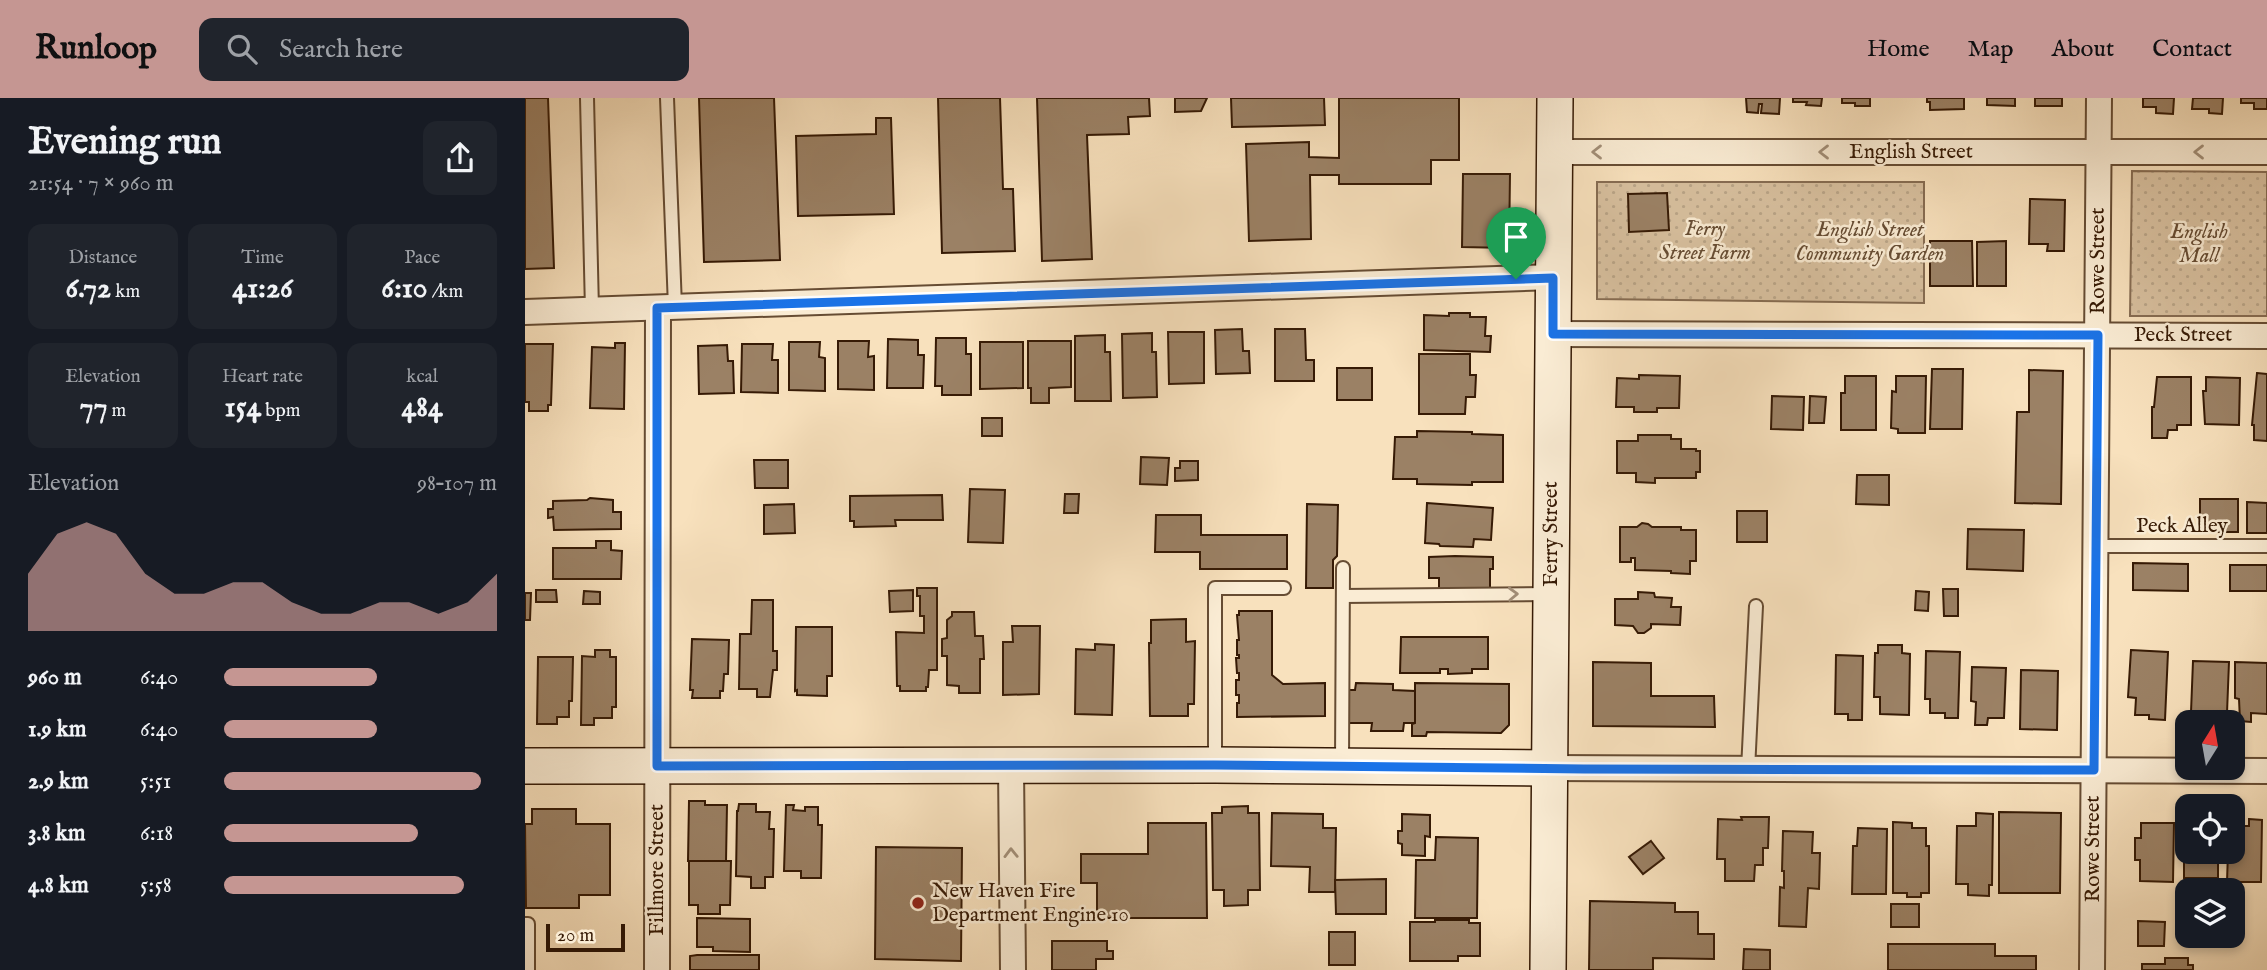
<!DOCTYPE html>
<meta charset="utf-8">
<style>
body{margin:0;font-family:"IM FELL English",serif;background:#20242c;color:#f1f3f6;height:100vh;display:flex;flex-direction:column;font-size:26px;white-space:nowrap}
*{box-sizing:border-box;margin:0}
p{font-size:23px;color:#9ea1a6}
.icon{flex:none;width:38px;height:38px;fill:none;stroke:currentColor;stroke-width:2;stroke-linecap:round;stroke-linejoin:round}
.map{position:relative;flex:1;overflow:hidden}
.drawer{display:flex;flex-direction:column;background:#171b24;width:525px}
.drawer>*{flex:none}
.needle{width:46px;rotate:11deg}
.buttons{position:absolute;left:1650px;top:612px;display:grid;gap:14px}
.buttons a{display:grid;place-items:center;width:70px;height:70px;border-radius:14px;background:#171b24;box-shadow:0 4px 10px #0003;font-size:35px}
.scale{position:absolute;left:21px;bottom:18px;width:79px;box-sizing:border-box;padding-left:7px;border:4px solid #361a05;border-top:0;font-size:19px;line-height:24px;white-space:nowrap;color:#361a05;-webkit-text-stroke:5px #faecd4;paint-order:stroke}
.pin{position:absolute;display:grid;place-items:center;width:60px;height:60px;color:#fff;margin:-72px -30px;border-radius:50% 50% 50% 0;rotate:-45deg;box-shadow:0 0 7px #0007}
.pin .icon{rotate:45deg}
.round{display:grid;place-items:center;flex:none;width:74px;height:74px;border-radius:14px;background:#20242c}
.head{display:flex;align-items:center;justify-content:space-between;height:119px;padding:0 28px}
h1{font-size:38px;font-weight:700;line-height:52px}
.figures{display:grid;grid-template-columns:repeat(3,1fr);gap:10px;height:119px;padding:7px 28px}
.figures div{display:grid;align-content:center;border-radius:14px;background:#20242c;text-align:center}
.figures b{font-size:30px;font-weight:700}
.figures small{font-size:19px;font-weight:400}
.figures p{font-size:19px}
.chart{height:196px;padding:14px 28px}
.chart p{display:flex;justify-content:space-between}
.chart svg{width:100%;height:126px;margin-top:7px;fill:#c59692;opacity:.7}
ul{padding:0 28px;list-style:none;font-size:23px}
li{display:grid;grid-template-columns:112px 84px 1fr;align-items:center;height:52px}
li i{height:18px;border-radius:9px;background:#c59692}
header{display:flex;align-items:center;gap:42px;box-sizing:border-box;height:98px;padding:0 35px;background:#c59692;color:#111}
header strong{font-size:33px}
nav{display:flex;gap:38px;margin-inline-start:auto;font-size:24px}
.search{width:490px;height:63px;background:#20242c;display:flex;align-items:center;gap:18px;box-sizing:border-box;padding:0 24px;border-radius:14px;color:#9ea1a6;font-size:26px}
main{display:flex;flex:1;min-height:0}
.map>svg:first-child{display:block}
.park{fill:url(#park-dots);stroke:#866c52;stroke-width:2}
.building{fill:#9b8165;stroke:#361a05;stroke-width:2}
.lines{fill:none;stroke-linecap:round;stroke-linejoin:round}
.lane-casing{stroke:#664c33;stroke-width:16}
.street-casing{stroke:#664c33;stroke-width:28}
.secondary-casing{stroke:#361a05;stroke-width:38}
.lane{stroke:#faecd4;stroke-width:12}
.street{stroke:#faecd4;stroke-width:24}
.secondary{stroke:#faecd4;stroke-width:35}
.oneway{stroke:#a28e77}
.route-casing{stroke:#fff;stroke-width:14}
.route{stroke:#1a73e8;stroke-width:9}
.poi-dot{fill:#8f2418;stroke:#faecd4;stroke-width:2.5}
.labels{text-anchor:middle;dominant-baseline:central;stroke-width:5;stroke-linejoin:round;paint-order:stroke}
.street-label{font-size:21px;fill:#361a05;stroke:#faecd4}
.park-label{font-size:21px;font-style:italic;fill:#664c33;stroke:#faecd4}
.poi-label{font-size:21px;fill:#361a05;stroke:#faecd4;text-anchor:start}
</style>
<header>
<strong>Runloop</strong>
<div class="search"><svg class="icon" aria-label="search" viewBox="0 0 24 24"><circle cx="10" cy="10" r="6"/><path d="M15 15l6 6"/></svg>Search here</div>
<nav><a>Home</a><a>Map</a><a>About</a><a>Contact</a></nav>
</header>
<main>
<section class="drawer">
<div class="head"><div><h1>Evening run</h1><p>21:54 · 7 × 960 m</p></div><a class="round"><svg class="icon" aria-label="share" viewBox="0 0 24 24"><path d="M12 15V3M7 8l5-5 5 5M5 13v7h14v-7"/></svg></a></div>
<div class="figures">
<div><p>Distance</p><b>6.72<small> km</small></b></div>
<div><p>Time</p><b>41:26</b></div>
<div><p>Pace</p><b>6:10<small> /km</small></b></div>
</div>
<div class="figures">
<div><p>Elevation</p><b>77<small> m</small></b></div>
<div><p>Heart rate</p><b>154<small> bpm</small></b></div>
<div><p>kcal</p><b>484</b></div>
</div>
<div class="chart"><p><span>Elevation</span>98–107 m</p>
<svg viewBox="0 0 160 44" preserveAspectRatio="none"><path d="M0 44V24L10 10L20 6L30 10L40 24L50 31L60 31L70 27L80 27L90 34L100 38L110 38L120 34L130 34L140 38L150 34L160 24V44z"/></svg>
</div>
<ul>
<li><b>960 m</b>6:40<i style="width:56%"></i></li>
<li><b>1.9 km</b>6:40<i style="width:56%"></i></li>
<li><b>2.9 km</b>5:51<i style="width:94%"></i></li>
<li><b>3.8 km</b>6:18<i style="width:71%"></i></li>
<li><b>4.8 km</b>5:58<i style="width:88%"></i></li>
</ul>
</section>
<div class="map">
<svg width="1742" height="872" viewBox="0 0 1742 872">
<defs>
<pattern id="park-dots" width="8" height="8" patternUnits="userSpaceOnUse" patternTransform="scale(1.75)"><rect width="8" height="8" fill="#d7bf9e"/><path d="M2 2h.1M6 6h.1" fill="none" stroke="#b9a487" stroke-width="1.8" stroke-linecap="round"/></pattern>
</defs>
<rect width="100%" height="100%" fill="#f8e1bd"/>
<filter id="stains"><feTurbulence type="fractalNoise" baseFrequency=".00286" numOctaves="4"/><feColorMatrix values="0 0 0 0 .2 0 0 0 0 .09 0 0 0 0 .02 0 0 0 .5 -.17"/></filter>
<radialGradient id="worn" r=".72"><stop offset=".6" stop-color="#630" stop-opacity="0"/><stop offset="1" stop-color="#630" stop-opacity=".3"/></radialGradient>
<g class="park">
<path d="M1607 73 1742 74V218H1605Z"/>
<path d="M1072 84H1399V205L1072 201Z"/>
</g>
<g class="building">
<path d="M0 0H23L29 170 0 171Z"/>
<path d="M174 0H249L255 162 179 164Z"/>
<path d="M413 0H475L478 91H488L490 153 417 155Z"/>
<path d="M512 0H624L625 18 603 19 604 36 562 37 567 161 517 163Z"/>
<path d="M650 0H682L676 13 650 14Z"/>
<path d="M706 0H799L800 27 707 29Z"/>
<path d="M814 0H934V62H906V86H814V77H785L786 141 724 143 721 46 784 44V59L814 60Z"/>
<path d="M1221 0H1255L1254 16 1236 15 1237 6H1234L1233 15 1222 14Z"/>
<path d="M1268 0H1297L1296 8 1281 7 1282 4H1268Z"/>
<path d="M1317 0H1345V8H1330V5H1317Z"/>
<path d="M1402 0H1439V11L1405 12V4H1402Z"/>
<path d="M1462 0H1490V8L1462 7Z"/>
<rect x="1510" y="0" width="27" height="8"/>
<path d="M1618 0H1649L1648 16 1631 15V9H1618Z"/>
<path d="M1668 0H1698L1697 16 1684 15V11H1667Z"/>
<path d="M1716 0H1742V11H1729V5H1716Z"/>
<path d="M351 20H366L369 116 273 118 271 38 351 36Z"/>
<path d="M938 76H985L984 150 937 149Z"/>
<path d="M1142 95 1144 132 1104 134 1103 96Z"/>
<path d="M1505 101 1540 102 1539 153H1522L1523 146H1504Z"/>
<path d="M1405 143H1447L1448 188H1405Z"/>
<path d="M1481 143V188H1452V144Z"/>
<path d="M924 215H945V219H961L960 238H966L965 254 899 252V217L924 218Z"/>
<path d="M717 231 718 253H724L725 275 691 276 690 232Z"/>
<path d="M750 231H780L781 262H789V283H750Z"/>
<path d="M643 234H679V285L644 286Z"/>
<path d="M627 235V254H631L632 299 598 300 597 236Z"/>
<path d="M580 237V254H585L586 303H550V238Z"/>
<path d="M411 240H441V256H446V297H417V288H410Z"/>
<path d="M363 241 393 242V257H399L398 290H362Z"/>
<path d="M313 243H344L343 259 349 258V292L313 291Z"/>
<path d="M503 243H546V289L524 290V305H506V290H503Z"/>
<path d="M264 244H295L294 259 300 260V293L264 292Z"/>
<path d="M455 244H498V290L455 291Z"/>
<path d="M90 245H100L99 311 65 310 67 249 90 250Z"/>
<path d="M0 246H28L26 307H23V313H4V304H0Z"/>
<path d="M217 246H248L247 262H253V295L216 294Z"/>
<path d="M202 247 203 263H208L209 295 174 296 173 248Z"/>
<path d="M894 256H945V277H951L950 299H941L940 316H894Z"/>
<rect x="812" y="270" width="35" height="32"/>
<path d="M1407 271H1438L1437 331H1405Z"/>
<path d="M1504 272 1538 273 1536 406 1490 405 1492 314H1504Z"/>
<path d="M1732 275 1742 276V343L1729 342V327H1727Z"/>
<path d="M1114 277 1155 278 1154 310H1132V314H1109V309H1091L1092 280 1114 281Z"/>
<path d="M1320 278H1351V332H1316V295H1320Z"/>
<path d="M1371 278H1401L1400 335H1373V331L1366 330 1367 293 1371 294Z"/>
<path d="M1632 279H1666V327H1652V332H1643L1642 340H1627V309H1629Z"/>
<path d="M1681 279 1715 280 1714 327 1680 326 1678 293H1681Z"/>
<path d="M1247 298 1279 299 1278 332 1246 331Z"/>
<path d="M1285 298 1301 299 1299 325H1284Z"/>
<rect x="457" y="320" width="20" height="18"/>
<path d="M892 333 947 334V336L978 337V384H947V387L892 386V381H868L870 339H892Z"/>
<path d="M1113 337H1146V341H1156V351H1171V353H1175V374H1171V380H1130V385L1111 384V375H1092V343H1113Z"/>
<path d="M616 359 644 360 642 387 615 386Z"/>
<path d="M229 362H263V390H230Z"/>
<path d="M655 363H673V382L650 383V370H655Z"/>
<path d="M1332 377H1364V407L1331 406Z"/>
<path d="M445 391 480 392 478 445 443 444Z"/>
<path d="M540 396H554L553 415H539Z"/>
<path d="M417 397 418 422H370L371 428 329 429V423H325V398Z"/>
<path d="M65 400 88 402V414H96V431L29 432 28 419 23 420V411H28V403L62 402Z"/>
<rect x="1675" y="401" width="38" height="33"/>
<path d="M1722 404 1742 405V435H1722Z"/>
<path d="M902 405 968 410 966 442 949 441 948 449 915 448 914 446 900 445Z"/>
<path d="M269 406 270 435 239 436V407Z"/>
<path d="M782 406 813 407 812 458 808 462V490H781Z"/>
<rect x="1212" y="413" width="30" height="31"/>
<path d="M631 417H676V437H762V471H675V454H630Z"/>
<path d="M1117 425 1123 426 1127 429H1156V432H1171V463H1165V476L1146 475V473L1110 472V460H1106V464H1095V429H1112Z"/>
<path d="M1443 431 1499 432 1498 473 1442 471Z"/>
<path d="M71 443H86V452L97 453 96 481H28V450H71Z"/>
<path d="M930 458 968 459V471H965V491H914V480H904V459Z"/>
<path d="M1608 465 1663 466V493L1608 492Z"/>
<rect x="1705" y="467" width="37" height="26"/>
<path d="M392 490H412V572H404L403 589H401V593H375V588H372L371 534 399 535V518H395V498H392Z"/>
<path d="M1418 491H1433V518H1419Z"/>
<path d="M11 492H31L32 504H11Z"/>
<path d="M388 492V513L365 514 364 493Z"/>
<path d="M59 493 75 494V506H58Z"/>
<path d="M1391 493 1404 494 1403 513 1390 512Z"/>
<path d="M1113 494 1129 495 1130 499 1147 500 1146 509H1156L1155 527 1126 526V530L1119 535H1113L1108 528 1090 527V501H1113Z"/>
<path d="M0 495H6L5 522H0Z"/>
<path d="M227 502H248V553H252V572H248L245 599H232V591H214L215 536H226Z"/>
<path d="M714 513H747V577L758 586 800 585V618L712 619V605H714V597H711V582H714V575H712L711 560H714V557H712V542H714L712 517H714Z"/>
<path d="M427 514H449L450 538H458L459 561H455V595H434V588L422 587V558H417V541L422 540V522L427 518Z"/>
<path d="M661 521V544L670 543 669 606H663V618H625L624 545H626V522Z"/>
<path d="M487 528H515L514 596 478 597V544H488Z"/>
<path d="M271 529H307V578H302V598L272 597V592L270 593Z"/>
<path d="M876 539H963V571H947V575L923 576V571H915V575H875Z"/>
<path d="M167 541 204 542 203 576H199L198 593H195V600H167L168 592H165Z"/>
<path d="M570 546 589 547 587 617 550 616 551 551 570 552Z"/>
<path d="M1353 547H1377V555L1385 556 1384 617 1355 616V599H1349L1350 555H1353Z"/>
<path d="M70 552H85V559H91V609H87V620H69V627H56L57 558 70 559Z"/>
<path d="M1606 552 1643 554 1640 622 1624 621V617H1610L1611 600 1603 599Z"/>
<path d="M1401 553 1435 554 1433 620H1420V615H1405V601H1400Z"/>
<path d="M1311 557 1338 558 1337 622H1323V616H1310Z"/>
<path d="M13 559H48L47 603H44V619H32V626H12Z"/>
<path d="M1668 563 1704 564 1702 615 1666 614Z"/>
<path d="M1068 564 1126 565V598H1189L1190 629 1068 628Z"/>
<path d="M1710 564 1742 565V616L1726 615V624L1715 623 1714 601 1710 600Z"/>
<path d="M1447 569 1481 570 1479 620H1463L1462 627H1450L1451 604 1446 603Z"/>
<path d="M1496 572 1533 573 1532 632 1495 631Z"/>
<path d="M831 585 868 586V592L890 593V625H879L878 633H846L847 625H824V592H830Z"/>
<path d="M890 585 984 586V627L976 635 902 634 901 638H887V626L890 625Z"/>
<path d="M164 703H180V707H202L201 764 163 763Z"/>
<path d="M214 706H231V714H245L244 731H249L248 779H240V790H226V779L211 778 212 713H213Z"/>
<path d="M261 707H269L268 712 280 713V709H293V727H297L296 780H276V773H259Z"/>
<path d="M723 708V715H734L735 792H723V807L699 808V792H688L687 715H697V709Z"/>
<path d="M7 711H51V726H85V797H54V810H1L0 726H7Z"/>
<path d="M1474 714 1536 715 1535 795H1474Z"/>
<path d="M747 715 798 716V730H811L810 794H784L785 769 746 768Z"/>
<path d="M1451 715 1468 716 1467 787H1464V798L1443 797V786H1431L1432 728H1451Z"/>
<path d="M877 716 905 717V739L900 738V758L877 757V746L873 745V733H877Z"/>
<path d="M1216 719H1244L1243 750H1238V767H1230L1229 783H1200V761H1192L1193 721 1217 722Z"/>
<path d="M1724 721 1737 722 1736 784H1702L1703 754H1708V728H1724Z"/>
<path d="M1368 724 1387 725V730H1401V748H1404V795H1396V799H1382V795H1368Z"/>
<path d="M623 725H681L682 820H572V785H556V756H623Z"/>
<path d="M1616 725H1649L1648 784 1615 783V762H1610V740H1616Z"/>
<path d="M1333 730 1362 731 1361 796H1327L1328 748H1332Z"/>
<path d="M1258 733 1288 734 1287 755H1295L1294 791 1283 790 1281 829 1254 828 1255 789 1259 790V773H1257Z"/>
<path d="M911 739 953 740 952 820H890L891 762H910Z"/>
<path d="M1126 743 1139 760 1118 776 1104 759Z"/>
<path d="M1659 744H1662V754H1693V780H1659Z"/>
<path d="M351 749 437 750 436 863 350 861Z"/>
<path d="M164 763H206L205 807H195V816H173V807H164Z"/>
<path d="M861 781V816H811L810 782Z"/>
<path d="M1065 803 1150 805V814H1173V836H1189V861L1128 860V872H1064Z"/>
<rect x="1366" y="806" width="28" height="23"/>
<path d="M172 820 225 821V854L188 853V849H172Z"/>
<path d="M910 822H944V825H955V858H933V863H885V824H910Z"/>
<path d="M1613 823 1640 824 1639 848H1613Z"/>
<rect x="804" y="834" width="26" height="33"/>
<path d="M527 843H582V853H588V861H571V872H527Z"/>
<path d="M1363 846H1470V858H1511V872H1363Z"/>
<path d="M1219 851 1245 852V872H1218Z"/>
<path d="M172 857H234V872H165V858Z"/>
<path d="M1640 860H1663V867H1668V872H1617V866H1640Z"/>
</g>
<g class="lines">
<g class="lane-casing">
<g id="lane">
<path d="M62 0 67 212"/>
<path d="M142 0 150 209"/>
<path d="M1572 448H1742"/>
<path d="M818 498 1024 496"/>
<path d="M690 663V490H759"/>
<path d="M817 665 818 470"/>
<path d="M1223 672 1231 508"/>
<path d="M0 826H3V872"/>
</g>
</g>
<g class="street-casing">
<g id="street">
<path d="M1030 54H1742"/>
<path d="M0 214 1028 179"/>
<path d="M1028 236 1742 238"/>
<path d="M486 669 488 872"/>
<path d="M1024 670 1742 673"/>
<path d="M132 872 133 210"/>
<path d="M1567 872 1574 0"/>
</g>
</g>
<g class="secondary-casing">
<g id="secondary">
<path d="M0 668 690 667 1024 670"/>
<path d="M1023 872 1030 0"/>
</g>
</g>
<use href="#lane" class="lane"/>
<use href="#street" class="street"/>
<use href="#secondary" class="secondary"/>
</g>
<defs><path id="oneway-chevron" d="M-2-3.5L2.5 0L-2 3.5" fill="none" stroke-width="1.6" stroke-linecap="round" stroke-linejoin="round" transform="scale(1.75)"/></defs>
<g class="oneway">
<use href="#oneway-chevron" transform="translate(1072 54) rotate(180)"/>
<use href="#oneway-chevron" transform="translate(1299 54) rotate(-180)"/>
<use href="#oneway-chevron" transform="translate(1674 54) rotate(180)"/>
<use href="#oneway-chevron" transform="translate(988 496) rotate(-2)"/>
<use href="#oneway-chevron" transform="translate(486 755) rotate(-91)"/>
</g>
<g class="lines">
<g class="route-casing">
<path id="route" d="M1028 180V236L1573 237 1569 672 1059 671 690 667 132 668V210Z"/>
</g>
<use href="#route" class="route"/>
</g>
<circle class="poi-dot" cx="393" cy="805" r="7"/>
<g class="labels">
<g class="street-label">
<text x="1386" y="54">English Street</text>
<text transform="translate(1573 163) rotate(-90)">Rowe Street</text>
<text x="1658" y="237">Peck Street</text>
<text x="1657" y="428">Peck Alley</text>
<text transform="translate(1026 436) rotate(-90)">Ferry Street</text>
<text transform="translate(1568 751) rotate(-90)">Rowe Street</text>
<text transform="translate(132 772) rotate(-90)">Fillmore Street</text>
</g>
<g class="park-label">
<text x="1180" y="131">Ferry<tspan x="1180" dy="24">Street Farm</tspan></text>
<text x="1345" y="132">English Street<tspan x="1345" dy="24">Community Garden</tspan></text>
<text x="1674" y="134">English<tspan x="1674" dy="24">Mall</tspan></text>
</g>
<g class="poi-label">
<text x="407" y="793">New Haven Fire<tspan x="407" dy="24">Department Engine 10</tspan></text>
</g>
</g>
<rect width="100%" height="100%" filter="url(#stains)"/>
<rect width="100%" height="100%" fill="url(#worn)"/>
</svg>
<div class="buttons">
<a><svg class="needle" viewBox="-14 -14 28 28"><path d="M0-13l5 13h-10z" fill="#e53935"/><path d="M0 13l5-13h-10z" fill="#9ea1a6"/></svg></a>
<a><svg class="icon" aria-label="locate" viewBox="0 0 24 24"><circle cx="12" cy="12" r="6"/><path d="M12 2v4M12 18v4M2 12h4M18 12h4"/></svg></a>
<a><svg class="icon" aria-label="layers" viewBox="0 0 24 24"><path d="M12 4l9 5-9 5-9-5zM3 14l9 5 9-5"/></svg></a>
</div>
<div class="scale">20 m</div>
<div class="pin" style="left:991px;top:181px;background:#1e9e55"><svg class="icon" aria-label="arrive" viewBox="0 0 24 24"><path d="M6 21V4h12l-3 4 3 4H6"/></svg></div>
</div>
</main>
